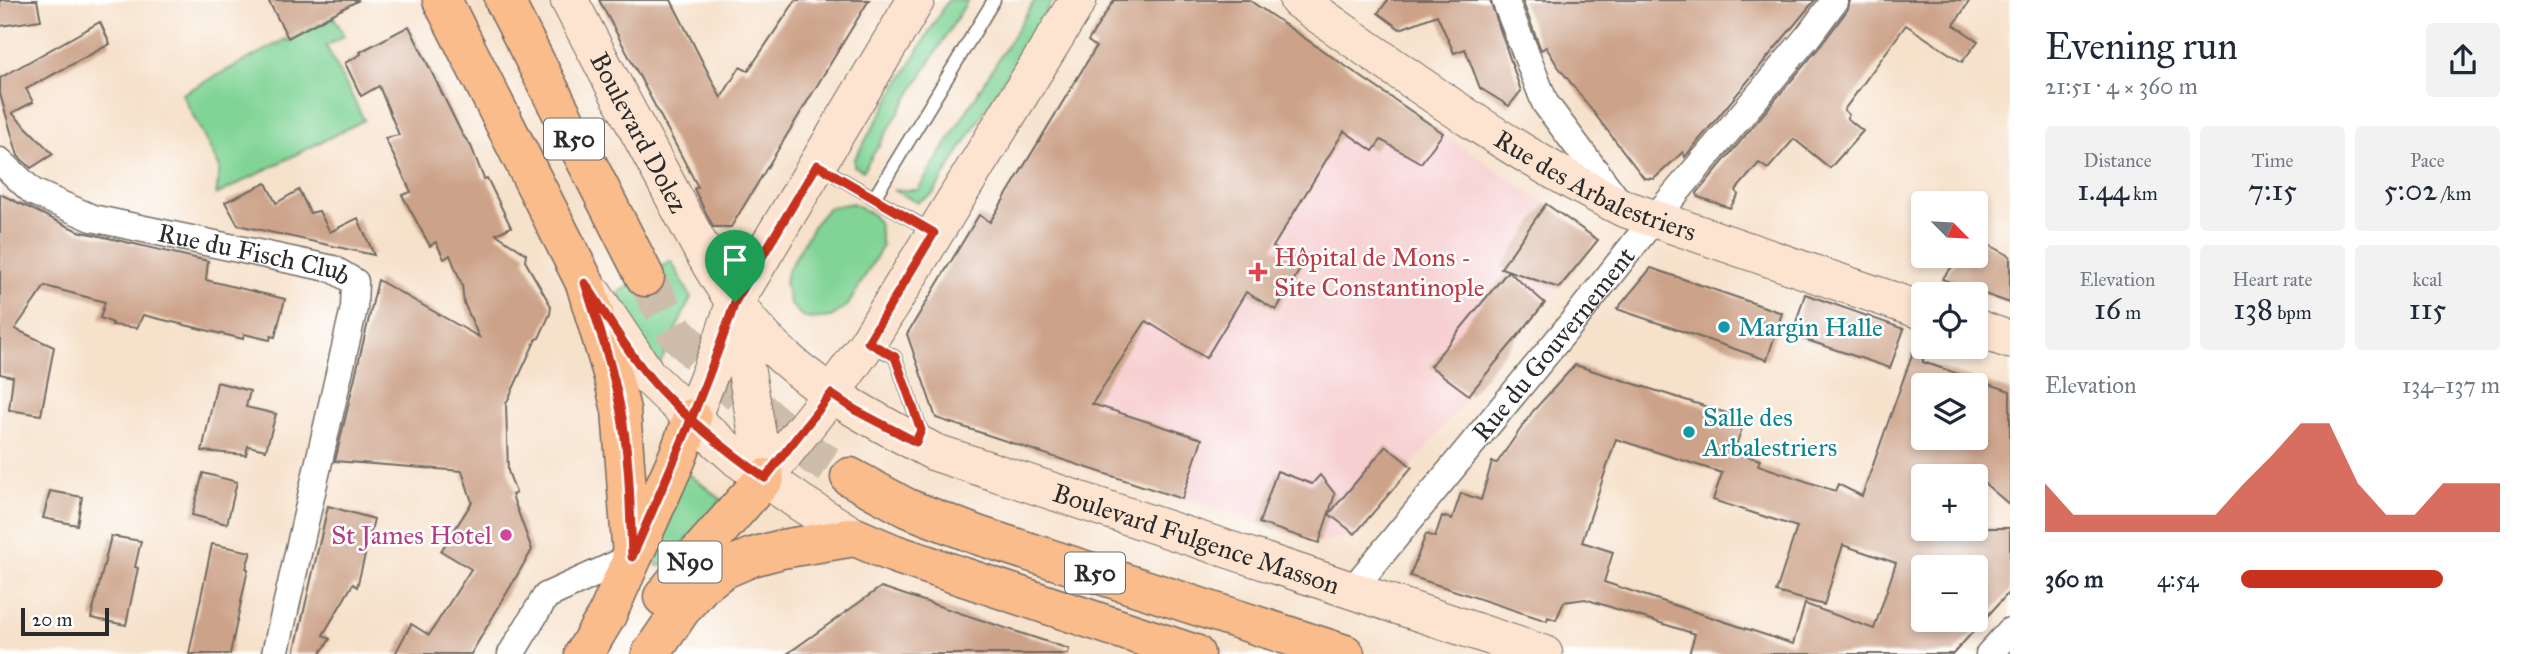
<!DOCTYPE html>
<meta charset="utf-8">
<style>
body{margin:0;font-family:"IM FELL Great Primer",serif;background:#f2f2f3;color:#1f2937;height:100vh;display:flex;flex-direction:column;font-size:26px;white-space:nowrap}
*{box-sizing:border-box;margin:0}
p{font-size:23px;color:#747a83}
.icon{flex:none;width:38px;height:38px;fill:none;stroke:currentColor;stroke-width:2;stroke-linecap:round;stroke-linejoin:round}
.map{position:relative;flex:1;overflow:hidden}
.side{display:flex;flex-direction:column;background:#fff;width:525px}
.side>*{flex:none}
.needle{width:46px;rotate:114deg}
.buttons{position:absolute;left:1911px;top:191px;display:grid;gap:14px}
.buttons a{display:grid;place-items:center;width:77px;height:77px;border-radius:7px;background:#fff;box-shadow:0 4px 10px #0003;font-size:35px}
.scale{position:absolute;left:21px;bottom:18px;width:88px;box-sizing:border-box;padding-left:7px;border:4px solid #2b2b2b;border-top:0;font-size:19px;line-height:24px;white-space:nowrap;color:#2b2b2b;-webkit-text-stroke:5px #fff;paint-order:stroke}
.pin{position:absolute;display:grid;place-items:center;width:60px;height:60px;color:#fff;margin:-72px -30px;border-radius:50% 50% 50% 0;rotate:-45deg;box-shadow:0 0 7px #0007}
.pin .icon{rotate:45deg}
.round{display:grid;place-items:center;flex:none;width:74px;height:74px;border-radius:7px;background:#f2f2f3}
.head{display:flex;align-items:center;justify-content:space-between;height:119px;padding:0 35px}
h1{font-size:38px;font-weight:600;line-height:52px}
.figures{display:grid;grid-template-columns:repeat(3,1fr);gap:10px;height:119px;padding:7px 35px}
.figures div{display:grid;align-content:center;border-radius:7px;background:#f2f2f3;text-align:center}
.figures b{font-size:30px;font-weight:600}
.figures small{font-size:19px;font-weight:400}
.figures p{font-size:19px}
.chart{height:196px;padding:14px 35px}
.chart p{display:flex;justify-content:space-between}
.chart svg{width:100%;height:126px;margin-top:7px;fill:#c8321e;opacity:.7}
ul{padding:0 35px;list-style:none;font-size:23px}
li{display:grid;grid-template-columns:112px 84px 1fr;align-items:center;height:52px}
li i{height:18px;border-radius:9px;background:#c8321e}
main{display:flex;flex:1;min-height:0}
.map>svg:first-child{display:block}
.built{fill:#f7cfd0}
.green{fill:#81d496;stroke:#568060;stroke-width:2}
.building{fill:#cca288;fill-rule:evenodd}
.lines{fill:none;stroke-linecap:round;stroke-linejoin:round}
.highway-tunnel{stroke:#cdbdaa;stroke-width:38;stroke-dasharray:38 19;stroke-linecap:butt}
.lane-casing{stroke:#726b63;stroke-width:15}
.street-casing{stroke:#726b63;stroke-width:29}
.secondary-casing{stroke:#726b63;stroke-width:39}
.primary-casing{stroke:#726b63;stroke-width:41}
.highway-casing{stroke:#726b63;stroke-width:41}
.lane{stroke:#fff;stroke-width:12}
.street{stroke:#fff;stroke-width:26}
.secondary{stroke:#fde4d1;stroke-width:37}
.primary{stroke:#fabc8b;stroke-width:38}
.highway{stroke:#fabc8b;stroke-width:38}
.route-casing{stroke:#fff;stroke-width:14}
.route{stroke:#c8321e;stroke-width:9}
.health-dot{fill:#e0444e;stroke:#fff;stroke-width:2.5}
.culture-dot{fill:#0f9aa8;stroke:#fff;stroke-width:2.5}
.hotel-dot{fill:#d1479c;stroke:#fff;stroke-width:2.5}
.labels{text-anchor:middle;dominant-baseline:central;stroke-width:5;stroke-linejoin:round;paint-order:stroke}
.shield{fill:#fff;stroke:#6b6b6b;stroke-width:2}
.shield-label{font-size:24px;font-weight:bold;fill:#2b2b2b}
.street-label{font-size:26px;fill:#2b2b2b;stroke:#fff}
.health-label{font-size:26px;fill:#be3a42;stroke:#fff;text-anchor:start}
.culture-label{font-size:26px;fill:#0d838f;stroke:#fff;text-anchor:start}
.hotel-label{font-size:26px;fill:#b23c85;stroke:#fff;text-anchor:end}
</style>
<main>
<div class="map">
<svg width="2010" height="654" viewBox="0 0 2010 654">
<rect width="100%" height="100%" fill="#fff"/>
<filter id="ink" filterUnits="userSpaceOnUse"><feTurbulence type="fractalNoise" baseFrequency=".0143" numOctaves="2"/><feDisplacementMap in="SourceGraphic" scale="14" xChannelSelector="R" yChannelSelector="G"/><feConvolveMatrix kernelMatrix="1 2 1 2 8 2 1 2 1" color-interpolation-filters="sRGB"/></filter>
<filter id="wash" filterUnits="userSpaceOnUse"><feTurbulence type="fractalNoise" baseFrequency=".00686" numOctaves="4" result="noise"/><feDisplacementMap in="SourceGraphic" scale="28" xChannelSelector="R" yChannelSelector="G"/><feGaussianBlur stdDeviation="1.57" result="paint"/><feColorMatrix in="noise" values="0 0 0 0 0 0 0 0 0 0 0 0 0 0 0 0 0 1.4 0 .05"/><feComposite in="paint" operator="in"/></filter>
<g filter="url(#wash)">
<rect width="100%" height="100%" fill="#f6e1ca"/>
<path class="built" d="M1114 0 1403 105 1598 240 1355 534 1319 543 936 418 907 334 979 215 991 222 1096 48 1088 41Z"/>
<g class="green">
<path d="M948 0H968L863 171 854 166V160Z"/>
<path d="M1035 0H1053L933 194 917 202 893 190H918Z"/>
<path d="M334 17 344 36 326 46 364 120 216 195 220 168 182 94 286 39 288 41Z"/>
<path d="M852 203 872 214 879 224 882 247 848 305 831 317 809 319 801 315 790 304 785 283 787 272 815 223 828 208Z"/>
<path d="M671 261 691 297 660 364 648 353 618 293Z"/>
<path d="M685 471 722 500 664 565 657 566 655 558Z"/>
</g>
<g id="blocks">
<g class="building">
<path d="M0 0H37L41 20 0 26Z"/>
<path d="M268 0H359L288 38Z"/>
<path d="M599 0H671L721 98 740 67 748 71 796 0H869L731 227H713L694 189 698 187Z"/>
<path d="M1114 0H1249L1443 133 1421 163 1381 140 1373 151 1344 131 1273 247 1303 264 1276 310 1246 292 1206 358 1146 321 1092 404 1202 439 1182 499 936 418 907 334 979 215 990 222 1096 47 1088 41Z"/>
<path d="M1388 0H1490L1521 91 1509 106 1480 88 1465 49 1454 53 1437 15 1400 29 1378 13Z"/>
<path d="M1522 0H1815L1685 157 1683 152 1654 179 1644 178 1557 65 1546 47 1541 50Z"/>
<path d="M1850 0H1970L1954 25 1978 41 1962 62 1906 25 1844 110 1849 115 1847 118 1863 131 1830 168 1794 139 1768 169 1759 163 1736 190 1738 195 1730 208 1698 197 1697 193 1822 44 1848 9Z"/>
<path d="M100 22 110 44 26 89 33 102 12 113 53 154 31 168 18 156 0 94V78Z"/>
<path d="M409 26 462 134 471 146 484 179 487 178 511 227 496 234 526 254 525 261 551 306 550 314 539 338 536 339 506 404 508 471 516 493 512 495 532 550 471 654H395L411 624 429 635 471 569 441 551 472 502 462 471 335 461 378 280 479 337 464 303 462 285 450 255 444 259 436 242 430 246 402 195 411 192 385 138 399 135 379 86 361 96 345 63 361 54 360 52Z"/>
<path d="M266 183 276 203 299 190 310 213 319 211 330 232 358 218 374 255 238 225 225 202Z"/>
<path d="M0 194 78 231 208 261 206 280 285 299 275 337 271 336 270 340 244 334 243 339 143 315 137 328 112 325 113 323 100 318 105 302 45 286 15 329 54 347 41 415 9 410 13 377 0 374Z"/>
<path d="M1546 204 1598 240 1559 288 1501 268Z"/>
<path d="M1976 238 2010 256V303L1942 279 1961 256H1976Z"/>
<path d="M1651 268 1782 313 1767 360 1617 309Z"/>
<path d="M1508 271 1545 303 1469 395 1430 366Z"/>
<path d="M1805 294 1904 329 1890 368 1792 335Z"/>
<path d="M1920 332 1923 333V362L2010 391V505L1976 476H1923V528H2010V591L1953 654H1689L1695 634 1585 599 1564 602 1556 620 1548 617 1547 621 1410 576 1426 534 1435 537 1442 516 1452 519 1461 493 1481 500 1492 462 1497 463 1533 411 1575 365 1745 419 1734 452 1760 460 1758 465 1835 491 1838 484 1862 496ZM1923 385H1976V438H1923ZM1616 439 1722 473 1713 500 1797 527 1776 592 1824 605 1843 545 1896 563 1874 629 1805 604 1793 644 1604 582 1613 552 1582 542ZM1923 567H1976V620H1923Z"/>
<path d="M217 382 250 391 246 407 276 414 266 450 248 446 246 455 202 451Z"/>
<path d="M1386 446 1412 467 1355 534 1329 514Z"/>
<path d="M1277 471 1312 484 1320 475 1335 494 1319 543 1259 523Z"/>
<path d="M203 473 237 482 227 524 192 515Z"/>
<path d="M50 491 82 497 77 525 43 518Z"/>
<path d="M328 506 374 519 357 587 353 584 323 635 330 639 320 654H294Z"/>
<path d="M111 536 141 541 135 567 138 568 126 625 91 618Z"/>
<path d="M212 544 251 552 246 568 248 569 230 654H189Z"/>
<path d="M881 587 1069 649 1068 654H787Z"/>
</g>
</g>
</g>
<g filter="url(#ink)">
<use href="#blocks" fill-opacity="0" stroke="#726b63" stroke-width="2"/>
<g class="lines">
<path class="highway-tunnel" d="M645 277 675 331 731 387 814 456 850 477"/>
<g class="lane-casing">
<g id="lane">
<path d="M819 166 931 231"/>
<path d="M874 198 994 0"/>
<path d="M870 344 895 357 921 430 917 439"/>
</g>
</g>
<g class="street-casing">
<g id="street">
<path d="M1505 0 1545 103 1618 201"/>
<path id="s1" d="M0 161 33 192 92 218 333 269 355 282 354 308 275 654"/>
<path id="s2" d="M1352 590 1575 319 1653 220 1809 35 1835 0"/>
<path d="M511 654 546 596 632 557"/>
<path d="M1989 654 2010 631"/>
</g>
</g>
<g class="secondary-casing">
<g id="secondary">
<path id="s3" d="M569 0C602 63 635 126 669 188 697 241 724 297 766 340 814 390 874 420 934 452L1544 654"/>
<path id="s4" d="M1298 0C1405 75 1505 149 1623 208L1923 311"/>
<path d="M594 295 648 376 692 418 738 459 801 503 855 537"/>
<path d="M735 306 765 478"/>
<path d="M1976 328 2010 340"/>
<path d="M692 418 717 355 735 302 916 0"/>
<path d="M765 478 831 394 868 342 1078 0"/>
</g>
</g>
<g class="primary-casing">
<g id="primary">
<path d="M442 0 585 283 612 373 621 410 632 557"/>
<path d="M663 597 688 565 765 478"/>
<path d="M584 654 607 615 678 456 692 418"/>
<path d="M651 654 683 607 702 585 722 570 752 557 782 549 855 537 895 554 1195 654"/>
</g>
</g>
<g class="highway-casing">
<g id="highway">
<path d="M504 0 645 277"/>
<path d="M850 477 907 508 977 535 1345 654"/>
</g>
</g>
<use href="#lane" class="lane"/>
<use href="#street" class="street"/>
<use href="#secondary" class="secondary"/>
<use href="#primary" class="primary"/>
<use href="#highway" class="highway"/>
</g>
</g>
<g class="lines" filter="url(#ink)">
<g class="route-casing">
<path id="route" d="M735 302C706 389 669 473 632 557 630 508 630 456 620 407 612 365 598 324 585 283 606 314 625 349 650 378 678 412 728 452 765 478L831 394 855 410 916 442 921 430 895 357 868 342 934 233 817 165 735 302"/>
</g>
<use href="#route" class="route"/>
</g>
<path class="health-dot" d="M1254.5 261.5h7v7h7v7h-7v7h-7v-7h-7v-7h7z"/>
<g class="culture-dot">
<circle cx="1724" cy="327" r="7"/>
<circle cx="1689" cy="432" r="7"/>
</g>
<circle class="hotel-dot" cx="506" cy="535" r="7"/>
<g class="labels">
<g class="shield">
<rect x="544" y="118.5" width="60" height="41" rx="5"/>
<rect x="658.5" y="541.5" width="63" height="41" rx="5"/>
<rect x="1065" y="552.5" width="60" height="41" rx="5"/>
</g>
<g class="shield-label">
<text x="574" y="139">R50</text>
<text x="690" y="562">N90</text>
<text x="1095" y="573">R50</text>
</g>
<g class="street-label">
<text stroke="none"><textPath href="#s3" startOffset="150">Boulevard Dolez</textPath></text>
<text stroke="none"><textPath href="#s4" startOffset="352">Rue des Arbalestriers</textPath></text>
<text stroke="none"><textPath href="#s1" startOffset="276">Rue du Fisch Club</textPath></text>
<text stroke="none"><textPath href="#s2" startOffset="318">Rue du Gouvernement</textPath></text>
<text stroke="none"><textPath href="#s3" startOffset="873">Boulevard Fulgence Masson</textPath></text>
</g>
<g class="health-label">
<text x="1274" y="257">Hôpital de Mons -<tspan x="1274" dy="30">Site Constantinople</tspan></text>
</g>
<g class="culture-label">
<text x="1738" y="327">Margin Halle</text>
<text x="1703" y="417">Salle des<tspan x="1703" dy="30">Arbalestriers</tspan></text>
</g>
<g class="hotel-label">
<text x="492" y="535">St James Hotel</text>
</g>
</g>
</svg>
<div class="buttons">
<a><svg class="needle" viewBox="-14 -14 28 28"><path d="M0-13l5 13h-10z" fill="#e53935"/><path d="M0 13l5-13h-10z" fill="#747a83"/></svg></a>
<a><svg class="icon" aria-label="locate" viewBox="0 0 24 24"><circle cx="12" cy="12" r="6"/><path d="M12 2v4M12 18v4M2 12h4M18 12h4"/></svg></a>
<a><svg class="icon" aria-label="layers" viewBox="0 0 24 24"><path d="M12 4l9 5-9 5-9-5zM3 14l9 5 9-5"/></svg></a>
<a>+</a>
<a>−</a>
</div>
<div class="scale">20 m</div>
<div class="pin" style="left:735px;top:302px;background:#1e9e55"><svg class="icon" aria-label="arrive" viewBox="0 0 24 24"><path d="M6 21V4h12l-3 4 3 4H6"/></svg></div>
</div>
<section class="side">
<div class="head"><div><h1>Evening run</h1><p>21:51 · 4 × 360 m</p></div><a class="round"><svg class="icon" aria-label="share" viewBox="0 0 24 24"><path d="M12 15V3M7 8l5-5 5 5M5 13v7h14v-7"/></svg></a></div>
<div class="figures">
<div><p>Distance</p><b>1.44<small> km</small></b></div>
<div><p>Time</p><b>7:15</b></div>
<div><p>Pace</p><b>5:02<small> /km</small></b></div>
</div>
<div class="figures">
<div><p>Elevation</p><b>16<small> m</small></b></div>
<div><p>Heart rate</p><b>138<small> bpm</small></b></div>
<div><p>kcal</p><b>115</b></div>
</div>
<div class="chart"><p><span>Elevation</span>134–137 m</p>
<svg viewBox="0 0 160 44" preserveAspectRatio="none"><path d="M0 44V27L10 38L20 38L30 38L40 38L50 38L60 38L70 27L80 17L90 6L100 6L110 27L120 38L130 38L140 27L150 27L160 27V44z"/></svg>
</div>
<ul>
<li><b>360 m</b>4:54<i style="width:78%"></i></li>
</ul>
</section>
</main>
